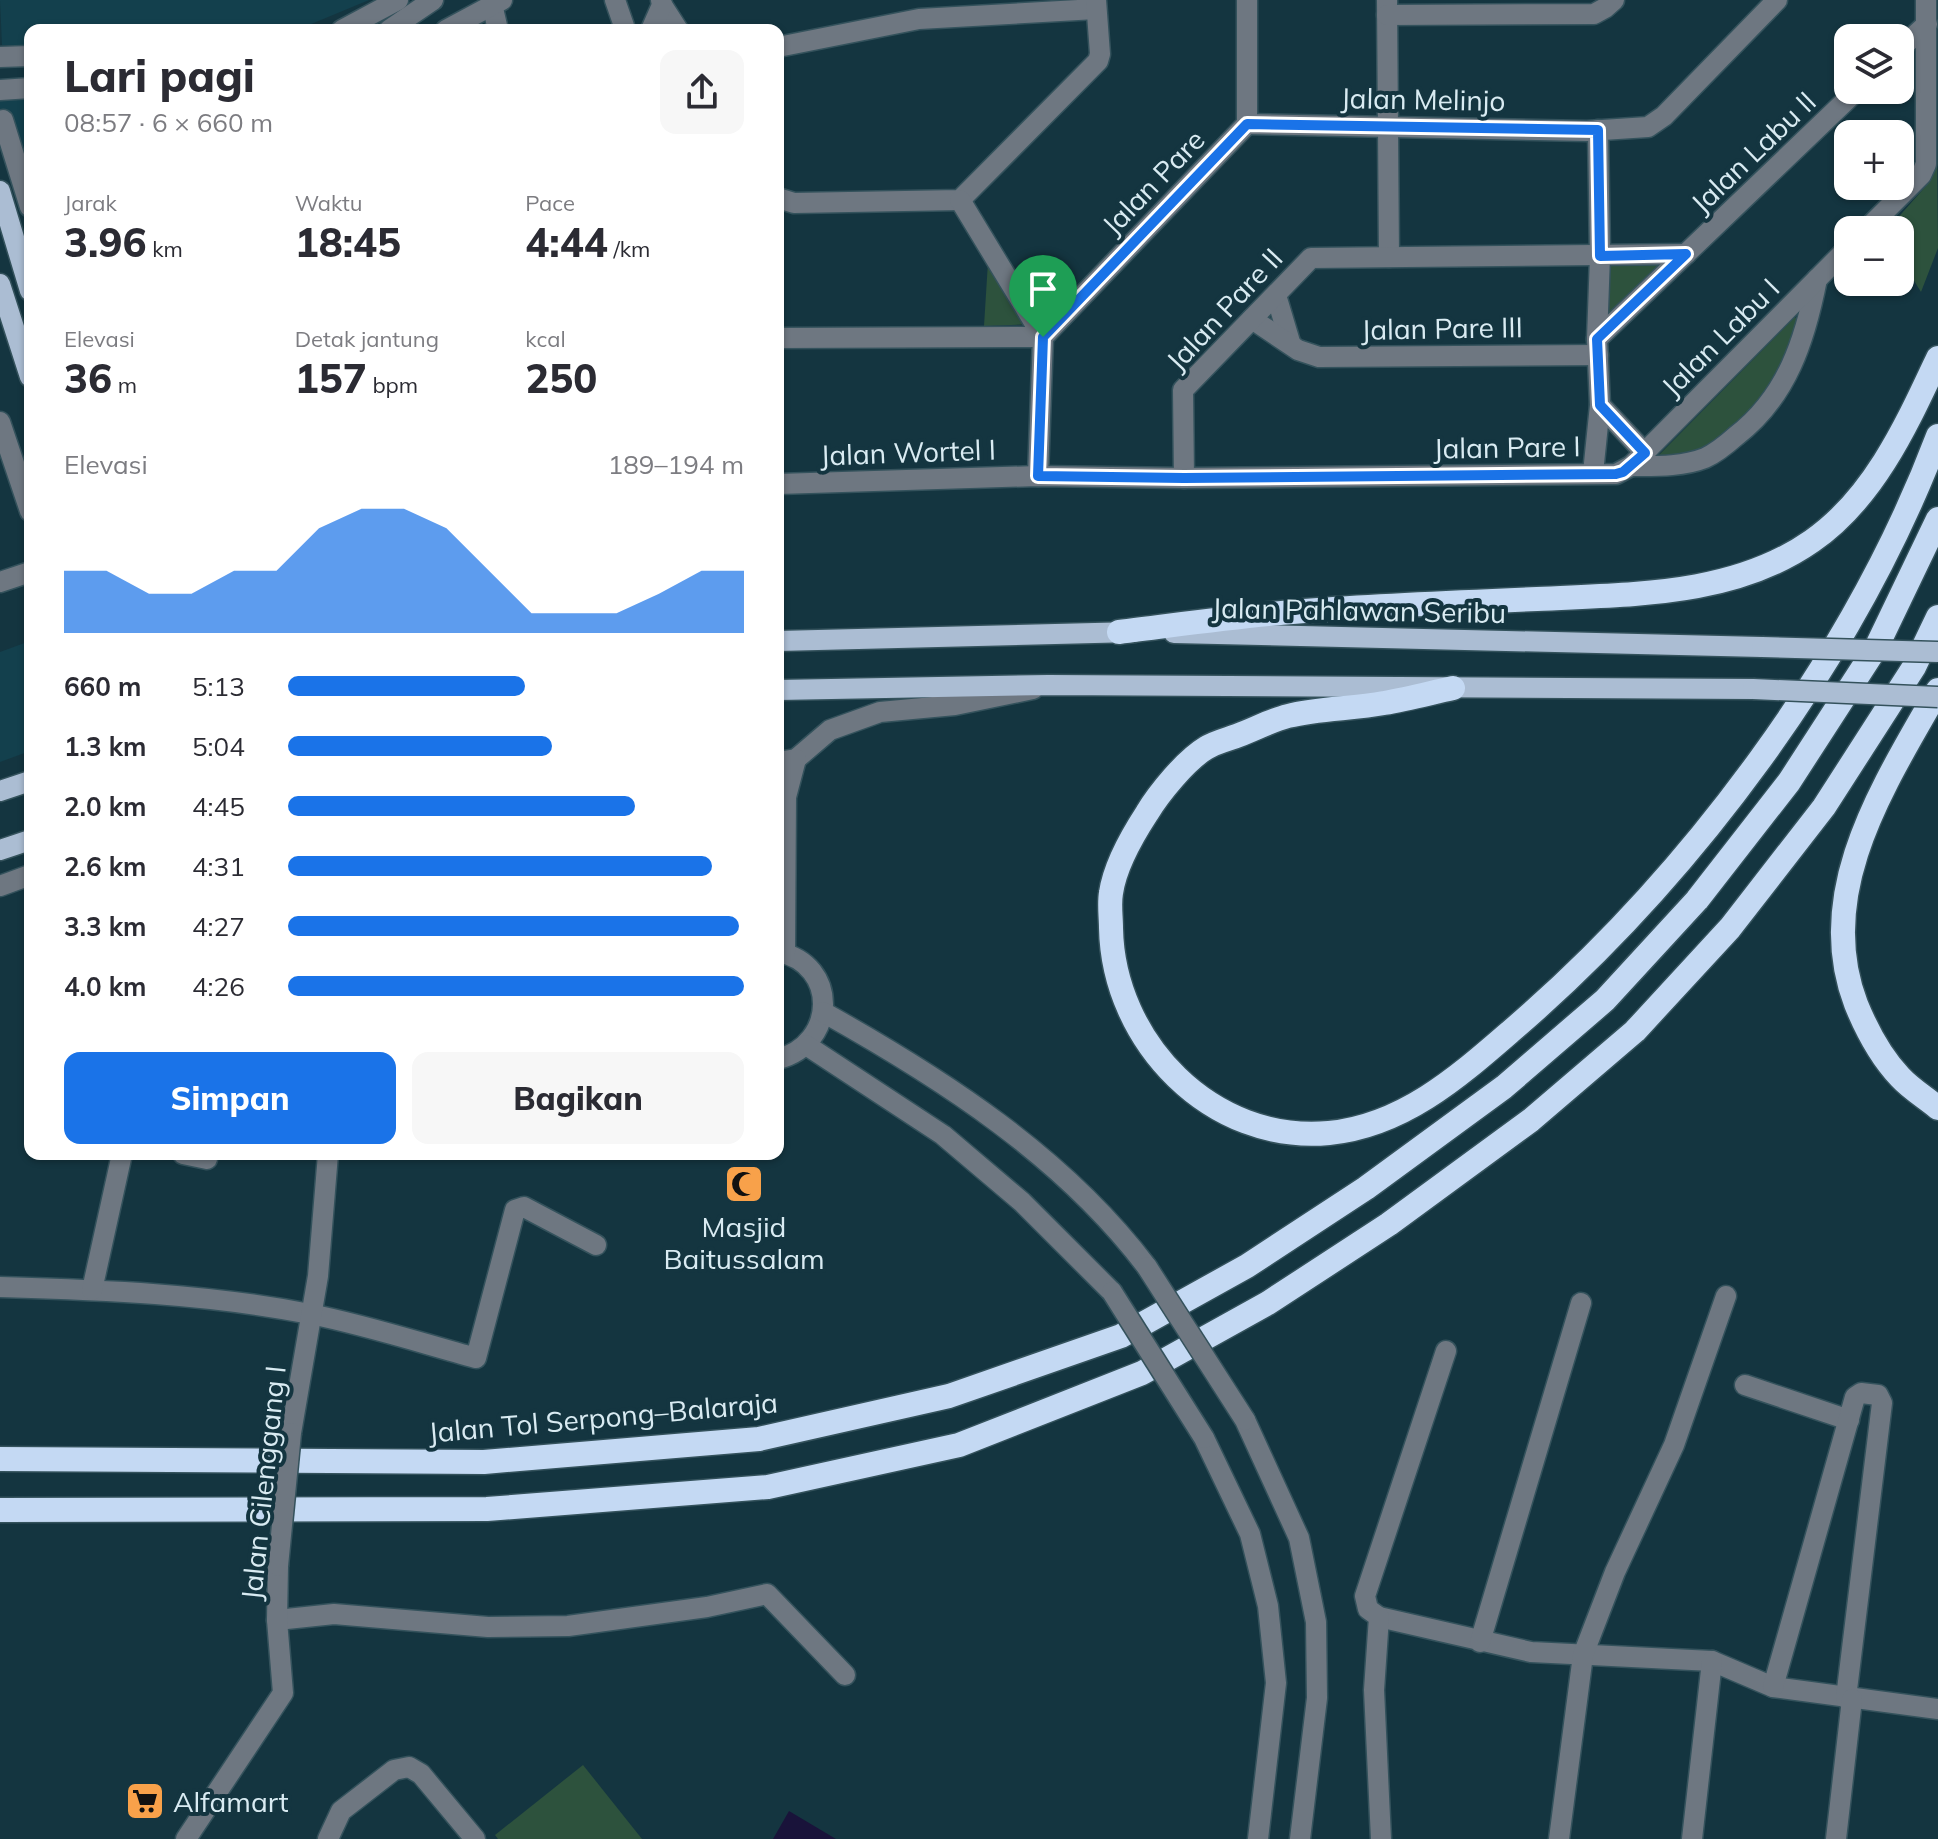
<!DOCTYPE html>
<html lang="id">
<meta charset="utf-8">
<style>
body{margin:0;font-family:Mulish,sans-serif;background:#f7f7f7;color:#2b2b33;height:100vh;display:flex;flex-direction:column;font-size:30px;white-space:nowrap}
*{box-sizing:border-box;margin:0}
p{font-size:26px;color:#7c7c81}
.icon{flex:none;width:44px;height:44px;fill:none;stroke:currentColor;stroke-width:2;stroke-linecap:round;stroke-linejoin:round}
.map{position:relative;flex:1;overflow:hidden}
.side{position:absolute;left:24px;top:24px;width:760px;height:1136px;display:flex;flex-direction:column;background:#fff;border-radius:16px;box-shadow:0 2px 6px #0004}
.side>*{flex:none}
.fabs{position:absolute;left:1834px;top:24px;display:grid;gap:16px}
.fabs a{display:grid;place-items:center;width:80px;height:80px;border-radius:16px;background:#fff;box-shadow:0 2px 6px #0004;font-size:40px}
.pin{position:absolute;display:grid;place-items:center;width:68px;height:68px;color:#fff;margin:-82px -34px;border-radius:50% 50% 50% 0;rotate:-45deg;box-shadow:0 0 8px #0007}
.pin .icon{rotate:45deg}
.round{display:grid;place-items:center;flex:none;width:84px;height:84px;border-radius:16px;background:#f7f7f7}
.summary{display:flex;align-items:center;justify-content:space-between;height:136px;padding:0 40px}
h1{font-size:44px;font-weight:800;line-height:60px}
.stats{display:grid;grid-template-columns:repeat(3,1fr);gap:12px;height:136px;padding:8px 40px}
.stats div{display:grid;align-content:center}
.stats b{font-size:40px;font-weight:800}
.stats small{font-size:22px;font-weight:400}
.stats p{font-size:22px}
.chart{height:224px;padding:16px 40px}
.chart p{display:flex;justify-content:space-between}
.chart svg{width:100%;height:144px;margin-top:8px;fill:#1a73e8;opacity:.7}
.primary-button{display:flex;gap:16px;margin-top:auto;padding:16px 40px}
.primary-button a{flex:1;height:92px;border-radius:16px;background:#1a73e8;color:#fff;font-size:32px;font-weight:800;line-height:92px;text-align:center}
.primary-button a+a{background:#f7f7f7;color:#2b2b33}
ul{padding:0 40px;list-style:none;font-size:26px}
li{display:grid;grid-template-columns:128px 96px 1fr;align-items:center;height:60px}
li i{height:20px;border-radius:10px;background:#1a73e8}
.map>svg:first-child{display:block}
.built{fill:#13404d}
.green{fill:#2d523d}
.water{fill:#19133a}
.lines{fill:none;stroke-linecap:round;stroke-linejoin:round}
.minor-casing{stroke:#34525c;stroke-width:23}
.major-casing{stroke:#34525c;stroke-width:23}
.highway-casing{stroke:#34525c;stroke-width:27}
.minor{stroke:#6e7781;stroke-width:20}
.major{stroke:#abbdd3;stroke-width:20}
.highway{stroke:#c4d9f3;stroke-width:24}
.minor-bridge-casing{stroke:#34525c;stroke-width:23;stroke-linecap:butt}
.major-bridge-casing{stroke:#34525c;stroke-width:23;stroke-linecap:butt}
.minor-bridge{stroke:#6e7781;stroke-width:20}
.major-bridge{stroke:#abbdd3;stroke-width:20}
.route-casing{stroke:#fff;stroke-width:16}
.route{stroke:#1a73e8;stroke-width:10}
.labels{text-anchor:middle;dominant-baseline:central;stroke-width:8;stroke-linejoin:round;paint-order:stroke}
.street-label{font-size:28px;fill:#d9ebf2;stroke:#143540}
.poi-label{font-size:28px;fill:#d9ebf2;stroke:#143540}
</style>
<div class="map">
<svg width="1938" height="1839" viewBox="0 0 1938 1839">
<rect width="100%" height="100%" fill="#143540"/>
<g class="built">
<path d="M0 0H369L304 27 290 30H30V45H2Z"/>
<path d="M30 91V220L0 117V94Z"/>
<path d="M30 641V751L0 762V652Z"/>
</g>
<g class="green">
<path d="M1936 54 1938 248 1921 292 1900 258V230H1887L1926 186 1935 143Z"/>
<path d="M1680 256 1600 333 1602 260Z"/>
<path d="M997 259 1041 308 1039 324 984 326 988 262Z"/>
<path d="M1795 317 1802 324 1773 395 1706 453 1654 460Z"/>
<path d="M583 1765 642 1839H498L495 1835Z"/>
</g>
<path class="water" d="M789 1811 836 1839H773Z"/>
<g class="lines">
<g class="minor-casing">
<g id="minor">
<path d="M615 0 624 26"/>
<path d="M1387 0 1389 257"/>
<path d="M492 4 498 30"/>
<path d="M662 5 678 30"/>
<path d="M1387 15 1594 14 1605 8 1614 0"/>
<path d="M342 30 398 0"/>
<path d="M389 30 433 0"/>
<path d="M446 30 502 0"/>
<path d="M651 30 662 5 661 0"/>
<path d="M778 47 919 19 1096 9"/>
<path d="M1900 49 1927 24"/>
<path d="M0 57 30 56"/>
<path d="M0 90 30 88"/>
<path d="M3 120 30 207"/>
<path d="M1247 124 1587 131 1648 127 1664 116 1777 0"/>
<path d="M778 198 794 203 960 200 1098 61 1100 54 1096 0"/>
<path d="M960 200 1043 337"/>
<path d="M1866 230 1921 175 1926 164V0"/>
<path d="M1276 295 1290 342"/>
<path d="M1252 319 1298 350 1319 357 1598 355"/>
<path d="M778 338 1043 337"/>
<path d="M1597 339 1857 90"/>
<path d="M1600 405 1645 453"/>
<path d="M0 422 30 511"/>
<path d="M1631 466C1656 466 1682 467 1705 458 1716 453 1727 444 1736 436 1787 397 1805 340 1817 279"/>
<path d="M1593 473 1600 405 1597 339 1600 256 1598 130"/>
<path d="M1038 476 1043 337 1247 124V0"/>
<path d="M1184 478 1183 390 1311 258 1686 254"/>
<path d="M778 484 1038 476 1184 478 1616 474 1631 466 1848 248"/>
<path d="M0 582 30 572"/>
<path d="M778 762 796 759 830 730 880 712 955 705 1033 689"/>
<path d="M0 886 30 875"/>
<path d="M778 952C839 964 837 1044 778 1059"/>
<path d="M785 953 786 797 796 759"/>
<path d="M823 1012C943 1079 1064 1157 1147 1267"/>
<path d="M806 1045 943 1135 1022 1202 1112 1292"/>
<path d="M183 1154 207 1159"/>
<path d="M0 1287C103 1290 208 1294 310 1314 366 1325 421 1343 476 1358L515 1210 524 1207 596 1245"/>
<path d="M92 1290 122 1154"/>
<path d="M1745 1385 1849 1420"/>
<path d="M1245 1420 1299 1538 1316 1622 1317 1698 1300 1839"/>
<path d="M291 1433 318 1276 328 1154"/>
<path d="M1204 1438 1250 1534 1268 1606 1276 1683 1258 1839"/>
<path d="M1379 1617 1531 1652 1712 1661 1773 1687 1938 1709"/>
<path d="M277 1620 334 1614 488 1627 568 1626 707 1607 767 1594 845 1675"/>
<path d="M1480 1642 1581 1303"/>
<path d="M1773 1687 1855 1397 1861 1393 1878 1395 1882 1403 1846 1698"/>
<path d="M186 1839 283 1693 277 1620 278 1566"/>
<path d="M328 1839 341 1811 394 1770 409 1767 421 1774 475 1839"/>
<path d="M1381 1839 1374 1690 1379 1617 1368 1609 1365 1596 1446 1351"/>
<path d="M1559 1839 1583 1655 1615 1572 1674 1445 1726 1296"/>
<path d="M1692 1839 1712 1661"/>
<path d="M1836 1839 1852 1699"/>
</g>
</g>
<g class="major-casing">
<g id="major">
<path d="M0 191 30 291"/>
<path d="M0 284 30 377"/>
<path d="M1174 633 1762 647"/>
<path d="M778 641 1134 632"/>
<path d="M778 690 1048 685 1753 689"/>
<path d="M0 791 30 781"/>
<path d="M0 850 30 840"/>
</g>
</g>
<g class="highway-casing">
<g id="highway">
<path d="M1119 632C1185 624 1252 614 1318 610 1391 605 1464 602 1537 599 1630 594 1732 597 1812 541 1874 498 1907 424 1938 358"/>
<path d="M1453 688C1430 693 1408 699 1384 703 1353 709 1319 708 1288 716 1272 720 1255 729 1239 735 1229 739 1215 742 1206 748 1186 760 1159 793 1147 813 1132 836 1115 865 1111 893 1109 904 1111 917 1111 928 1113 1042 1212 1144 1329 1133 1402 1126 1457 1078 1510 1032 1690 878 1854 658 1938 436"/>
<path d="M1938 690C1884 785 1813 892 1856 1004 1867 1031 1880 1056 1900 1077 1911 1089 1926 1098 1938 1108"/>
<path d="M0 1459 484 1462 759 1439 949 1396 1121 1336 1247 1266 1366 1188 1504 1087 1605 1000 1697 900 1789 782 1877 646 1938 519"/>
<path d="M0 1510 487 1509 768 1487 959 1445 1142 1373 1268 1303 1389 1224 1531 1120 1635 1031 1730 928 1824 807 1914 667 1938 617"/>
</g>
</g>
<use href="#minor" class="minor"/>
<use href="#major" class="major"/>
<use href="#highway" class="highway"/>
<g class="minor-bridge-casing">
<g id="minor-bridge">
<path d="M1147 1267 1245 1420"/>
<path d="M1112 1292 1204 1438"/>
<path d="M278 1566 291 1433"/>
</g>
</g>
<g class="major-bridge-casing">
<g id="major-bridge">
<path d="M1762 647 1938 652"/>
<path d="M1753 689 1938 697"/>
</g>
</g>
<use href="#minor-bridge" class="minor-bridge"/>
<use href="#major-bridge" class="major-bridge"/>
</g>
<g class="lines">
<g class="route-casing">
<path id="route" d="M1247 124 1598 130 1600 256 1686 254 1597 339 1600 405 1645 453 1623 472 1616 474 1184 478 1038 476 1043 337Z"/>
</g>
<use href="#route" class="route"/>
</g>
<defs>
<g id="mosque-square" transform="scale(2)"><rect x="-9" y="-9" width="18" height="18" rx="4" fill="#f8a14a" stroke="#143540"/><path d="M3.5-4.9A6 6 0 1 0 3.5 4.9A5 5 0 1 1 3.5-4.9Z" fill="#111"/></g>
<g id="supermarket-square" transform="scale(2)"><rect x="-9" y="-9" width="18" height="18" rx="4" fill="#f8a14a" stroke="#143540"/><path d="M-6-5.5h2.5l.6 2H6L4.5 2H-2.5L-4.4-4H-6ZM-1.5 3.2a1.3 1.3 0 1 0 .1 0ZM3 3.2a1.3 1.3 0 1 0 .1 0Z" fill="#111"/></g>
</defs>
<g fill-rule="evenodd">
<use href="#mosque-square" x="744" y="1184"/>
<use href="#supermarket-square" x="145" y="1801"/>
</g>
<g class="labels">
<g class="street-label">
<text transform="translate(1423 99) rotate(1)">Jalan Melinjo</text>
<text transform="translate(1753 152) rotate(-44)">Jalan Labu II</text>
<text transform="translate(1153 182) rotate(-46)">Jalan Pare</text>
<text transform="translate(1224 309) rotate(-47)">Jalan Pare II</text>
<text transform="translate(1442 328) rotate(-1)">Jalan Pare III</text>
<text transform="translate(1720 337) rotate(-45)">Jalan Labu I</text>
<text transform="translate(1507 447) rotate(-1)">Jalan Pare I</text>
<text transform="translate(908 452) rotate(-2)">Jalan Wortel I</text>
<text transform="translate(1359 610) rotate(1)">Jalan Pahlawan Seribu</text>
<text transform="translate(603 1417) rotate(-5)">Jalan Tol Serpong–Balaraja</text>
<text transform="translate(263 1483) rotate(-84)">Jalan Cilenggang I</text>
</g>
<g class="poi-label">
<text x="744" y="1226">Masjid<tspan x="744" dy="32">Baitussalam</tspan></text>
<text x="173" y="1801" text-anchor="start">Alfamart</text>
</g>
</g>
</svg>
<div class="fabs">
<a><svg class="icon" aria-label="layers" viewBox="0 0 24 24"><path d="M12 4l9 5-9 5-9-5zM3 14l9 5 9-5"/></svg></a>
<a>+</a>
<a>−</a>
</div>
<div class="pin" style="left:1043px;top:337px;background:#1e9e55"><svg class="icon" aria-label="arrive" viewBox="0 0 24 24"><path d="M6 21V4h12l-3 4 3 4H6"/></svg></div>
<section class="side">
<div class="summary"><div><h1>Lari pagi</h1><p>08:57 · 6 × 660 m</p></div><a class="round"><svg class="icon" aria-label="share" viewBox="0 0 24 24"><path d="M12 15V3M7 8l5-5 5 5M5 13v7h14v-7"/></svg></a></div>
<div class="stats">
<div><p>Jarak</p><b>3.96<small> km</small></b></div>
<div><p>Waktu</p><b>18:45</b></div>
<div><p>Pace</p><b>4:44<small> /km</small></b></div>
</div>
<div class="stats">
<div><p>Elevasi</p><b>36<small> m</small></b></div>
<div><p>Detak jantung</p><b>157<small> bpm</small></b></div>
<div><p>kcal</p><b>250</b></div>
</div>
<div class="chart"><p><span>Elevasi</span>189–194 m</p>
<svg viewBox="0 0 160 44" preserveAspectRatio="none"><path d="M0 44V25L10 25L20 32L30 32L40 25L50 25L60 12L70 6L80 6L90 12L100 25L110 38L120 38L130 38L140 32L150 25L160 25V44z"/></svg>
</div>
<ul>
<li><b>660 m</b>5:13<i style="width:52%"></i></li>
<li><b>1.3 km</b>5:04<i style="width:58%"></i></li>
<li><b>2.0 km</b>4:45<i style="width:76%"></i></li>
<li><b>2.6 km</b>4:31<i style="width:93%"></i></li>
<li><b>3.3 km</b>4:27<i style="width:99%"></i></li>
<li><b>4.0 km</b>4:26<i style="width:100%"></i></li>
</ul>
<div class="primary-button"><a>Simpan</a><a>Bagikan</a></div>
</section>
</div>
